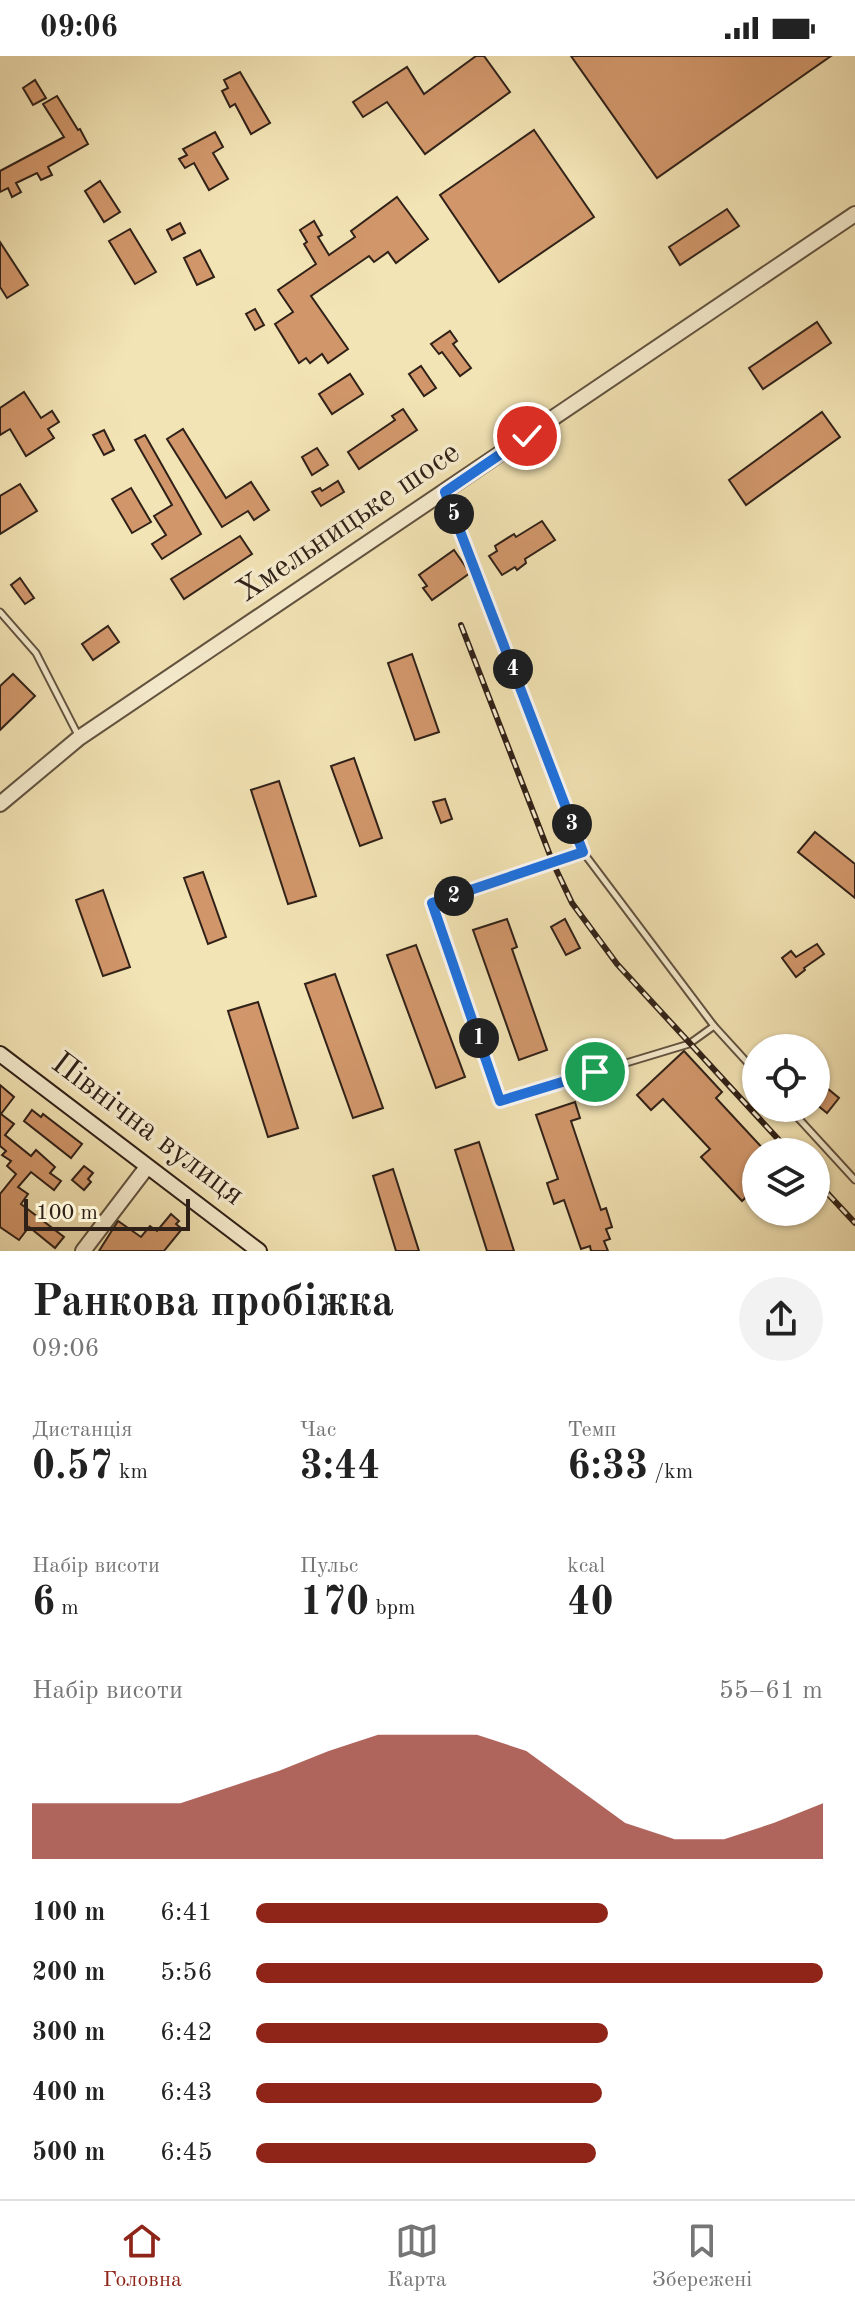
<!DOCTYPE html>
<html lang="uk">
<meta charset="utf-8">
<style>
body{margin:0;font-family:"Old Standard TT",serif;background:#f2f2f2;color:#222;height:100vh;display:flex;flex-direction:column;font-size:30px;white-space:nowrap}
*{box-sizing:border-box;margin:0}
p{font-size:26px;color:#767676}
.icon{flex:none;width:44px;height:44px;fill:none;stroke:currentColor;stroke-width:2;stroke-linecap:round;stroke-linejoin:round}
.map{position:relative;height:1195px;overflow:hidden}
.drawer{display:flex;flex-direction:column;background:#fff;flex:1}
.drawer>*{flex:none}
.fabs{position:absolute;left:742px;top:978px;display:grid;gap:16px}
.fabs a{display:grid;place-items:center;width:88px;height:88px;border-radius:50%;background:#fff;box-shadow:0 2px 6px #0004;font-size:40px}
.scale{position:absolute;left:24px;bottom:20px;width:166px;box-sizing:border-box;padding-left:8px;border:4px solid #302118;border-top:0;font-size:22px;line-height:28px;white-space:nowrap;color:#302118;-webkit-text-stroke:6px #f7edcf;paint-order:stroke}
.pin{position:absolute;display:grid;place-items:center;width:68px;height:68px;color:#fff;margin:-34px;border:4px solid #fff;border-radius:50%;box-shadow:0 2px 8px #0007}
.km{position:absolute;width:40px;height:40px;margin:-20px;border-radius:50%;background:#222;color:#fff;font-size:22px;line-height:40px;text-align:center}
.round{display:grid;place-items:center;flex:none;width:84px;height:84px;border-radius:42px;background:#f2f2f2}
.summary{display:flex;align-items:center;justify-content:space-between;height:136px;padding:0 32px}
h1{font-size:44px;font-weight:600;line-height:60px}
.figures{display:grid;grid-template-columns:repeat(3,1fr);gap:12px;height:136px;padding:8px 32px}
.figures div{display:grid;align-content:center}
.figures b{font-size:40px;font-weight:600}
.figures small{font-size:22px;font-weight:400}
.figures p{font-size:22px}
.chart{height:224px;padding:16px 32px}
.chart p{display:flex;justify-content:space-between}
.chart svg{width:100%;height:144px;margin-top:8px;fill:#8f2418;opacity:.7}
ul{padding:0 32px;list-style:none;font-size:26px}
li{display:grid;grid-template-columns:128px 96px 1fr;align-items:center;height:60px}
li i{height:20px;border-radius:10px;background:#8f2418}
.status{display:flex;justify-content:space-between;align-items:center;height:56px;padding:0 40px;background:#fff;direction:ltr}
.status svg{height:22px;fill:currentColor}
.menu{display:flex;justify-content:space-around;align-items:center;height:112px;border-top:2px solid #e0e0e0;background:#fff;font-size:22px;color:#767676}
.menu a{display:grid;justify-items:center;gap:4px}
.menu .on{color:#8f2418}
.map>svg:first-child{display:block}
.building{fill:#d1976b;stroke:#302118;stroke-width:2}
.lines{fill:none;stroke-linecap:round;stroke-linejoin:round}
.service-casing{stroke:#61523f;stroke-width:9}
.tertiary-casing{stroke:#61523f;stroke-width:18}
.secondary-casing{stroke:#302118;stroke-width:18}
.service{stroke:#f7edcf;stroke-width:5}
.tertiary{stroke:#f7edcf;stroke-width:14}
.secondary{stroke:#f7edcf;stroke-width:14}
.rail-casing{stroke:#302118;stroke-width:6}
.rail{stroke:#f7edcf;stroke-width:3;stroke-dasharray:9;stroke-linecap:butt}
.route-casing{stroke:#fff;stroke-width:16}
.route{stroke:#1a73e8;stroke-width:10}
.labels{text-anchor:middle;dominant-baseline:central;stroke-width:7;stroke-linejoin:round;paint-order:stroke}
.street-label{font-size:32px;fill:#302118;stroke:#f7edcf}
</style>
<div class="status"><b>09:06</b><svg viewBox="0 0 49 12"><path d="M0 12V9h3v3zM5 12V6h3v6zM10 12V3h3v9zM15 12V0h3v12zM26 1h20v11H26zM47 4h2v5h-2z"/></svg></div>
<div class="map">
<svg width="855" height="1195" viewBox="0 0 855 1195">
<rect width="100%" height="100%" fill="#f3e4b5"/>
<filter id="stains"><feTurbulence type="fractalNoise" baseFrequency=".0025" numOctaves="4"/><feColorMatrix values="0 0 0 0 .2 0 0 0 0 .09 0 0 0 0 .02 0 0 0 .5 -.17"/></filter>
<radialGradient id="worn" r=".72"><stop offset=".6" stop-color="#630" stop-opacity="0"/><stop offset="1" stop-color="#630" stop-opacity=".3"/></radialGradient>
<g class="building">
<path d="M476 0H484L510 36 425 98 387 46 363 61 353 46 407 11 424 38Z"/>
<path d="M571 0H831L657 122Z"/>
<path d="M240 16 270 67 251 78 235 48 230 51 222 35 228 32 224 24Z"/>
<path d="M35 24 46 42 33 49 23 32Z"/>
<path d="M57 40 78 74 80 73 88 88 48 111 52 119 41 124 37 117 16 127 21 136 12 141 8 132 0 136V115L64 81 43 48Z"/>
<path d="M534 74 594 161 499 226 440 139Z"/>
<path d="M215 76 223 91 213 97 228 123 209 134 194 107 185 112 179 103 187 99 183 93Z"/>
<path d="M100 125 120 156 104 166 85 135Z"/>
<path d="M397 141 428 183 396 207 388 196 374 206 369 200 311 240 348 293 328 307 322 298 310 307 306 302 299 307 275 268 293 256 278 234 316 208 304 188 307 186 300 174 314 165 322 179 318 181 329 199 355 181 351 175Z"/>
<path d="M727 153 739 170 680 209 669 191Z"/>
<path d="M180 167 185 177 172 184 167 174Z"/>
<path d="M130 173 156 216 135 228 109 185Z"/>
<path d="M0 186 28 229 7 242 0 231Z"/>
<path d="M200 194 214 221 197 229 184 202Z"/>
<path d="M255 253 264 269 255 274 246 258Z"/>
<path d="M817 266 831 287 763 333 749 312Z"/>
<path d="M450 275 457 285 453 288 471 312 460 320 442 296 439 298 431 288Z"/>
<path d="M421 310 436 332 424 340 409 318Z"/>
<path d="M350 318 363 338 332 358 319 338Z"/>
<path d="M24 336 41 362 52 355 59 366 48 373 54 382 26 400 10 373 0 379V352Z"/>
<path d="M403 353 417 374 359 413 348 396 395 364 392 360Z"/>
<path d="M822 356 840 381 746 449 729 424Z"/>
<path d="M183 373 226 442 251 426 269 454 254 464 248 455 222 471 167 383Z"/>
<path d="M104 374 114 394 104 399 93 379Z"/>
<path d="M145 379 201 478 162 503 152 488 166 479 154 460 172 449 135 384Z"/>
<path d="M317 392 328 409 312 419 302 401Z"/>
<path d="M338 425 344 436 321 450 312 436 320 432 322 435Z"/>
<path d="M20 428 37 455 0 478V440Z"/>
<path d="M131 432 151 466 132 477 112 443Z"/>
<path d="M542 465 555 484 525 503 526 507 517 514 515 511 502 519 489 500 497 495 495 490 514 478 516 481Z"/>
<path d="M240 480 252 498 184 543 171 523Z"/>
<path d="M454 494 470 517 432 544 423 532 427 530 419 519Z"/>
<path d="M20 522 34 542 25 548 11 529Z"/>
<path d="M108 570 119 586 93 604 82 588Z"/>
<path d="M412 598 439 676 415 684 388 607Z"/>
<path d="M13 618 35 640 0 674V630Z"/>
<path d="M354 702 382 782 360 790 331 710Z"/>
<path d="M279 725 316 840 288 848 251 734Z"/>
<path d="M445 743 452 763 441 767 433 746Z"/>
<path d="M815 776 855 808V842L798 796Z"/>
<path d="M203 816 226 881 208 888 184 822Z"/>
<path d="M103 834 130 911 103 920 76 844Z"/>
<path d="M507 863 517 891 512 893 547 994 519 1004 473 874Z"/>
<path d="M565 863 580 892 566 899 551 871Z"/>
<path d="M817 888 824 898 804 912 805 914 796 921 782 902 791 895 796 901Z"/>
<path d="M416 889 465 1021 436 1032 387 899Z"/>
<path d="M335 918 383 1052 353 1062 305 928Z"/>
<path d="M258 946 298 1072 268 1081 228 955Z"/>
<path d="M684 995 722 1036 716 1042 766 1096H756V1132L742 1145 701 1101 710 1093 663 1043 651 1054 637 1039Z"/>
<path d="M816 1023 839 1042 827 1057 816 1048Z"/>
<path d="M0 1029 14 1041 1 1058 14 1068 5 1079 31 1100 36 1094 55 1111 50 1117 61 1125 54 1134 31 1116 18 1131 28 1138 21 1148 64 1181 55 1192 29 1171 19 1184 0 1171V1138L16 1118 7 1110 11 1105 2 1099 6 1095 0 1090Z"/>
<path d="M575 1046 580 1062 571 1065 601 1154 606 1152 612 1171 606 1173 610 1183 604 1185 608 1195H591L590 1190 581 1193 564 1144 554 1148 547 1127 558 1123 536 1059Z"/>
<path d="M32 1054 41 1061 43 1058 82 1088 71 1102 24 1065Z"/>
<path d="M479 1086 514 1195H487L455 1094Z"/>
<path d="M84 1110 93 1117 88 1123 91 1126 84 1134 72 1124Z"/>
<path d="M393 1113 419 1195H396L373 1120Z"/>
<path d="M171 1158 179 1165 176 1168 182 1173 164 1195H99L118 1165 141 1181 150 1170 157 1175Z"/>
</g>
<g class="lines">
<g class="service-casing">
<g id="service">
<path d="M446 438 583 796 714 970 756 1016"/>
<path d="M0 556 36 597 79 681"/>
<path d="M583 796 432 847 500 1045 689 988 714 970"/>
<path d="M789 1052 855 1124"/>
</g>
</g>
<g class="tertiary-casing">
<g id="tertiary">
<path d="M0 748 79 682 855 158"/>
<path d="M83 1195 147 1111"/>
</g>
</g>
<g class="secondary-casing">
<path id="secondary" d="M0 998 259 1195"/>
</g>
<use href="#service" class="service"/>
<use href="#tertiary" class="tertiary"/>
<use href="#secondary" class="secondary"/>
<g class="rail-casing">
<g id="rail">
<path d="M461 569 553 807 572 847 617 908 790 1096"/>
<path d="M816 1125 855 1167"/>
</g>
</g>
<use href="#rail" class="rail"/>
</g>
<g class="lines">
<g class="route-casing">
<path id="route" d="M527 380 445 436 583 796 432 847 500 1045 595 1016"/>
</g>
<use href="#route" class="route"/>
</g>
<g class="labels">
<g class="street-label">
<text transform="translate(349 467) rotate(-34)">Хмельницьке шосе</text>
<text transform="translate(147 1074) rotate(37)">Північна вулиця</text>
</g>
</g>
<rect width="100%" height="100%" filter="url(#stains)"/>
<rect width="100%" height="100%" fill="url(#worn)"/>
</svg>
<div class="fabs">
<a><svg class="icon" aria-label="locate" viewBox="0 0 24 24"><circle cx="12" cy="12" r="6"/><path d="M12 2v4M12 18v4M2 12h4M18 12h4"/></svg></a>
<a><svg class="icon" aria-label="layers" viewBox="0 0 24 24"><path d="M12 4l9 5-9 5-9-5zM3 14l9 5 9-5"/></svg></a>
</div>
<div class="scale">100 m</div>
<div class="pin" style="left:595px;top:1016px;background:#1e9e55"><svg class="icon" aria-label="arrive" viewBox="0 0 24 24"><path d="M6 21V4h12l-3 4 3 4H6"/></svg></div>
<div class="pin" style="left:527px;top:380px;background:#d93025"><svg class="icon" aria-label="check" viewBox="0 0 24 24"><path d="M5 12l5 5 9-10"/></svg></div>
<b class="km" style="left:479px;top:982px">1</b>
<b class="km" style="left:454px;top:840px">2</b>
<b class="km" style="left:572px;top:768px">3</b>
<b class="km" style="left:513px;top:613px">4</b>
<b class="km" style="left:454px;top:458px">5</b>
</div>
<section class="drawer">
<div class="summary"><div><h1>Ранкова пробіжка</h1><p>09:06</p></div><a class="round"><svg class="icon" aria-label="share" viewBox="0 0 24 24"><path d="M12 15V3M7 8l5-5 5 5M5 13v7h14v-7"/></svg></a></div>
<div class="figures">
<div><p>Дистанція</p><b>0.57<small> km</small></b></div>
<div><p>Час</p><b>3:44</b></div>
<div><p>Темп</p><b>6:33<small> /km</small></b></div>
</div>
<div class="figures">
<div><p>Набір висоти</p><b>6<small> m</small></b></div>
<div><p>Пульс</p><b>170<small> bpm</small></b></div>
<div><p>kcal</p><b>40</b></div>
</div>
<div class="chart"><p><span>Набір висоти</span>55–61 m</p>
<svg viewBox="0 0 160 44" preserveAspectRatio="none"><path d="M0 44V27L10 27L20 27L30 27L40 22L50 17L60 11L70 6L80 6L90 6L100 11L110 22L120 33L130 38L140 38L150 33L160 27V44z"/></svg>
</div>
<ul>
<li><b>100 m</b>6:41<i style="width:62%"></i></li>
<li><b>200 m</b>5:56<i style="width:100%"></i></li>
<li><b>300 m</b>6:42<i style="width:62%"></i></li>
<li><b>400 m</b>6:43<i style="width:61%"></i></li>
<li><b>500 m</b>6:45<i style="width:60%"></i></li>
</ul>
</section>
<nav class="menu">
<a class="on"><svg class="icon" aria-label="home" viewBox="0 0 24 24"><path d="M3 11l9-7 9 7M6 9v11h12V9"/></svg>Головна</a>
<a><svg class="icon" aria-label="map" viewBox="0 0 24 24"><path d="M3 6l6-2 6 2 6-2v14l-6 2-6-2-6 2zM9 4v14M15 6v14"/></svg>Карта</a>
<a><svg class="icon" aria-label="saved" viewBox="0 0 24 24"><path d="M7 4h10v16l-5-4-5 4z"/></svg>Збережені</a>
</nav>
